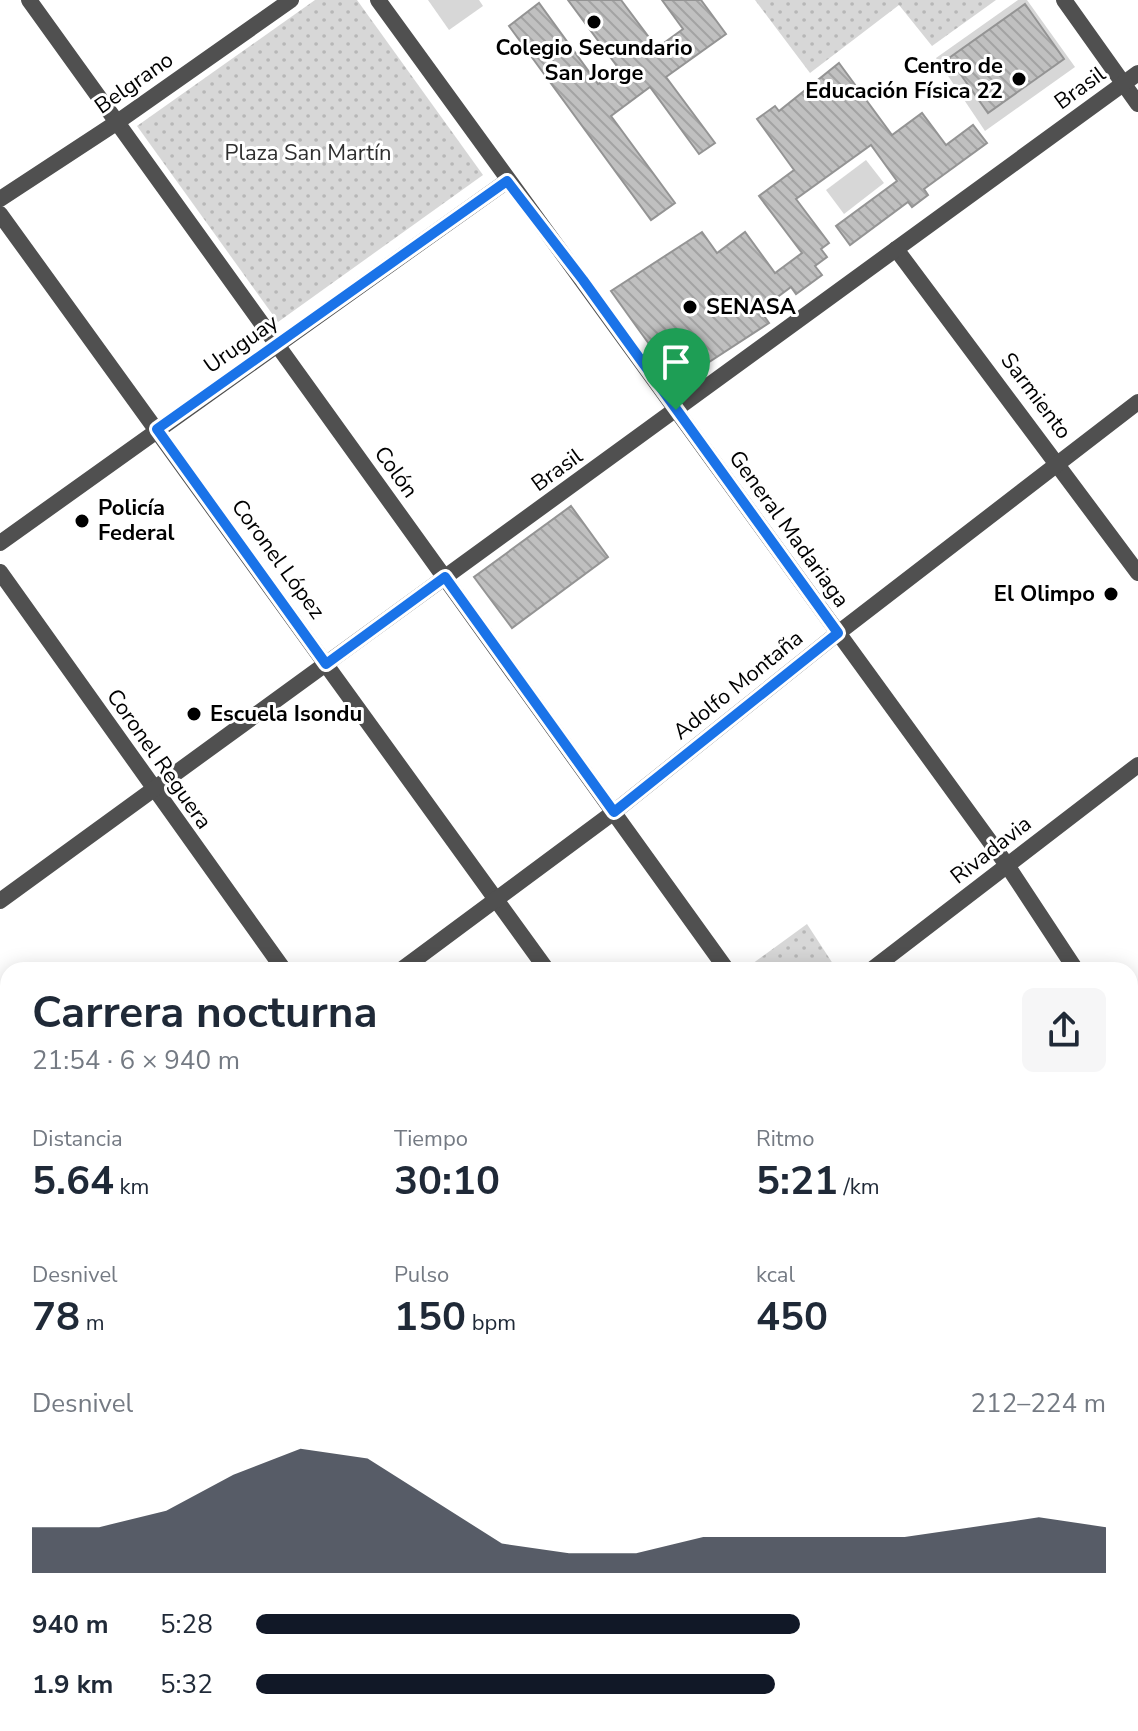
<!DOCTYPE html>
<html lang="es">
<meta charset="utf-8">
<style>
body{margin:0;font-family:"Nunito Sans",sans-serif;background:#f6f6f7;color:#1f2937;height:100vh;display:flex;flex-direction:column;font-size:30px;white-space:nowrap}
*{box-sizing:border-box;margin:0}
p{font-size:26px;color:#747a83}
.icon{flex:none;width:44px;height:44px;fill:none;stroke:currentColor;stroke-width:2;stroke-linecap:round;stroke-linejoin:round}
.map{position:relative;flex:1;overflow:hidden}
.side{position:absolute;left:0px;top:962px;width:1138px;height:770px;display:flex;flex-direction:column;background:#fff;border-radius:24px 24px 0 0;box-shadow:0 4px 20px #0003}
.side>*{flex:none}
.pin{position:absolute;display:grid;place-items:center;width:68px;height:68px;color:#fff;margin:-82px -34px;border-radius:50% 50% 50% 0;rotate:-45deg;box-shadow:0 0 8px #0007}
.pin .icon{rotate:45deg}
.round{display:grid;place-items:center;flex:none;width:84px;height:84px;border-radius:12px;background:#f6f6f7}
.headline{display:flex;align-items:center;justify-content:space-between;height:136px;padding:0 32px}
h1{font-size:44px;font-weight:700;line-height:60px}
.stats{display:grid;grid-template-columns:repeat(3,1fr);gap:12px;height:136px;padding:8px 32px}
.stats div{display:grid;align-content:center}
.stats b{font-size:40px;font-weight:700}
.stats small{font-size:22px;font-weight:400}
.stats p{font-size:22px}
.chart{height:224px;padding:16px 32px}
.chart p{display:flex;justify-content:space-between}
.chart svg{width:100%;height:144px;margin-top:8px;fill:#111827;opacity:.7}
ul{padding:0 32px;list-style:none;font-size:26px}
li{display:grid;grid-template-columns:128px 96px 1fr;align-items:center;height:60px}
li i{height:20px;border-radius:10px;background:#111827}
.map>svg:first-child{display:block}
.grass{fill:url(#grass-dots)}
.garden{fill:#d7d7d7}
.building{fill:url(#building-back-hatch);stroke:#949494;stroke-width:2}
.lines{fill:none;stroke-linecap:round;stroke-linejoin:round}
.service{stroke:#505050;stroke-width:8}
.minor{stroke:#505050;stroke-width:16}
.tertiary{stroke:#505050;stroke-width:16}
.route-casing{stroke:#fff;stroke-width:16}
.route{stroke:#1a73e8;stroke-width:10}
.poi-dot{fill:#000;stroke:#fff;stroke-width:3}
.labels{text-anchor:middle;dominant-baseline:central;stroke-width:6;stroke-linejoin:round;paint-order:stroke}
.poi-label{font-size:22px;font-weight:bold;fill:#000;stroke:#fff;text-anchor:start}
.street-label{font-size:22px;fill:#000;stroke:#fff}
.park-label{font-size:22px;fill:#2e2e2e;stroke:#fff}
</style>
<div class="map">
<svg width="1138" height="1731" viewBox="0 0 1138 1731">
<defs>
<pattern id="grass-dots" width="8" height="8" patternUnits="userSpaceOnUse" patternTransform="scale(2)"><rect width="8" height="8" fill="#d7d7d7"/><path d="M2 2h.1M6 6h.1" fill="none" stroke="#b7b7b7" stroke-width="1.8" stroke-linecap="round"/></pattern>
<pattern id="building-back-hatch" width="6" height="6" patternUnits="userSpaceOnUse" patternTransform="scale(2)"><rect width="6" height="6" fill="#c0c0c0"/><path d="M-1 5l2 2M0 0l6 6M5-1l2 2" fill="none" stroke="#a3a3a3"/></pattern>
</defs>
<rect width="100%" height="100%" fill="#fff"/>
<g class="grass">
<path d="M315 0H357L483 175 278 322 137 126Z"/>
<path d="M755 0H996L932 46 899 5 810 73Z"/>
<path d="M807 924 837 970H747L745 969Z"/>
</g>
<g class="garden">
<path d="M428 0H479L483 6 449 30Z"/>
<path d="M1018 0H1027L1075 67 985 131 936 58Z"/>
<path d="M866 160 884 183 844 214 826 190Z"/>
</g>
<g class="building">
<path d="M568 0H621L657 48 683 29 662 0H701L726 34 666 77 715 143 699 154 650 87 611 116 675 203 651 220 509 26 539 3 598 84 619 69Z"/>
<path d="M1025 4 1064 59 988 113 949 58Z"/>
<path d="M839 63 892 135 922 113 946 145 973 125 987 143 924 189 928 195 912 207 908 202 850 245 836 226 897 181 871 145 796 199 829 243 821 249 827 257 815 266 822 275 796 294 791 287 760 310 769 323 677 383 611 291 702 232 717 253 745 232 775 273 802 253 759 196 794 170 757 119 775 106 779 111Z"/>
<path d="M571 506 608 557 512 628 474 577Z"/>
</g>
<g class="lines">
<path class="service" d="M906 1724 910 1731"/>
<g class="minor">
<path d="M29 0 727 970"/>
<path d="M1064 0 1138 104"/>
<path d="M0 214 547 970"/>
<path d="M896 249 1138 573"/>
<path d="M0 543 507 181"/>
<path d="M0 572 284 970"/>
<path d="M0 901 1138 73"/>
<path d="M401 970 614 812 838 633 1138 402"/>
<path d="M871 970 1138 765"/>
<path d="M0 1078 8 1090"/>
<path d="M1130 1112 1138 1107"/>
<path d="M0 1269 8 1263"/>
<path d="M1130 1455 1138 1450"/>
<path d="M0 1487 8 1499"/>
<path d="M1130 1529 1138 1540"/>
<path d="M0 1606 8 1600"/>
<path d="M162 1724 167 1731"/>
<path d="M443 1724 448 1731"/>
<path d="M776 1724 781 1731"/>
<path d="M1085 1724 1090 1731"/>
<path d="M264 1731 273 1724"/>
<path d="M725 1731 735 1724"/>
</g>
<g class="tertiary">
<path d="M378 0 1007 865 1076 970"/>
<path d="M0 199 116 123 291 0"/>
<path d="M1130 1052 1138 1064"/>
</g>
</g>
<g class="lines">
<g class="route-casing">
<path id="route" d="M507 181 583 280 838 633 614 812 445 577 326 664 157 429Z"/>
</g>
<use href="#route" class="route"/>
</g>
<g class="poi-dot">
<circle cx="594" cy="22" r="8"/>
<circle cx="1019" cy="79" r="8"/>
<circle cx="690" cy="307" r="8"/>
<circle cx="82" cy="521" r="8"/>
<circle cx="1111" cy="594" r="8"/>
<circle cx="194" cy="714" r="8"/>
</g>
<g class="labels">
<g class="poi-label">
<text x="594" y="48" text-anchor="middle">Colegio Secundario<tspan x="594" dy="25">San Jorge</tspan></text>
<text x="1003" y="66" text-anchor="end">Centro de<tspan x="1003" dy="25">Educación Física 22</tspan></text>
<text x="706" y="307">SENASA</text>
<text x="98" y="508">Policía<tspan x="98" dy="25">Federal</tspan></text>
<text x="1095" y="594" text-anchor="end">El Olimpo</text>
<text x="210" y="714">Escuela Isondu</text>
</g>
<g class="street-label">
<text transform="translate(134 83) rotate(-35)">Belgrano</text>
<text transform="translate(1080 88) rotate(-36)">Brasil</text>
<text transform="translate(241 344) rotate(-35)">Uruguay</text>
<text transform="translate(1036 396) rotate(53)">Sarmiento</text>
<text transform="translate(557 470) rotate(-36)">Brasil</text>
<text transform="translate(396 472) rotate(54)">Colón</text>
<text transform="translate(789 529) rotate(54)">General Madariaga</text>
<text transform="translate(278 559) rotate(54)">Coronel López</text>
<text transform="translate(738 685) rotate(-39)">Adolfo Montaña</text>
<text transform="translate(159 759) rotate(55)">Coronel Reguera</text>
<text transform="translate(991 850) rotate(-38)">Rivadavia</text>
</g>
<g class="park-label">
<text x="308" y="153">Plaza San Martín</text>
</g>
</g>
</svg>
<div class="pin" style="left:676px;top:410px;background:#1e9e55"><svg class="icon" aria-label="arrive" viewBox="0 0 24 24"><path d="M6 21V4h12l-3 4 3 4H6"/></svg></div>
<section class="side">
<div class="headline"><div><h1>Carrera nocturna</h1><p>21:54 · 6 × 940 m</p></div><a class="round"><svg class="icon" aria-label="share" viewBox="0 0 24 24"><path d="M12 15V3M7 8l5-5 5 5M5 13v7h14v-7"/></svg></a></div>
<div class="stats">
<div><p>Distancia</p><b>5.64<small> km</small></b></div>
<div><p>Tiempo</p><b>30:10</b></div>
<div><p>Ritmo</p><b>5:21<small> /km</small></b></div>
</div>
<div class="stats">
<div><p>Desnivel</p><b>78<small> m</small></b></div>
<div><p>Pulso</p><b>150<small> bpm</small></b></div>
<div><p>kcal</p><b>450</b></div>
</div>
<div class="chart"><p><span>Desnivel</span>212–224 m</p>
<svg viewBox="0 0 160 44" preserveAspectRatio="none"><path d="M0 44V30L10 30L20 25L30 14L40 6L50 9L60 22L70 35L80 38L90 38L100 33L110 33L120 33L130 33L140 30L150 27L160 30V44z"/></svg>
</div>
<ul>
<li><b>940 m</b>5:28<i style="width:64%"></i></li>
<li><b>1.9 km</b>5:32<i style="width:61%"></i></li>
</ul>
</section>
</div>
